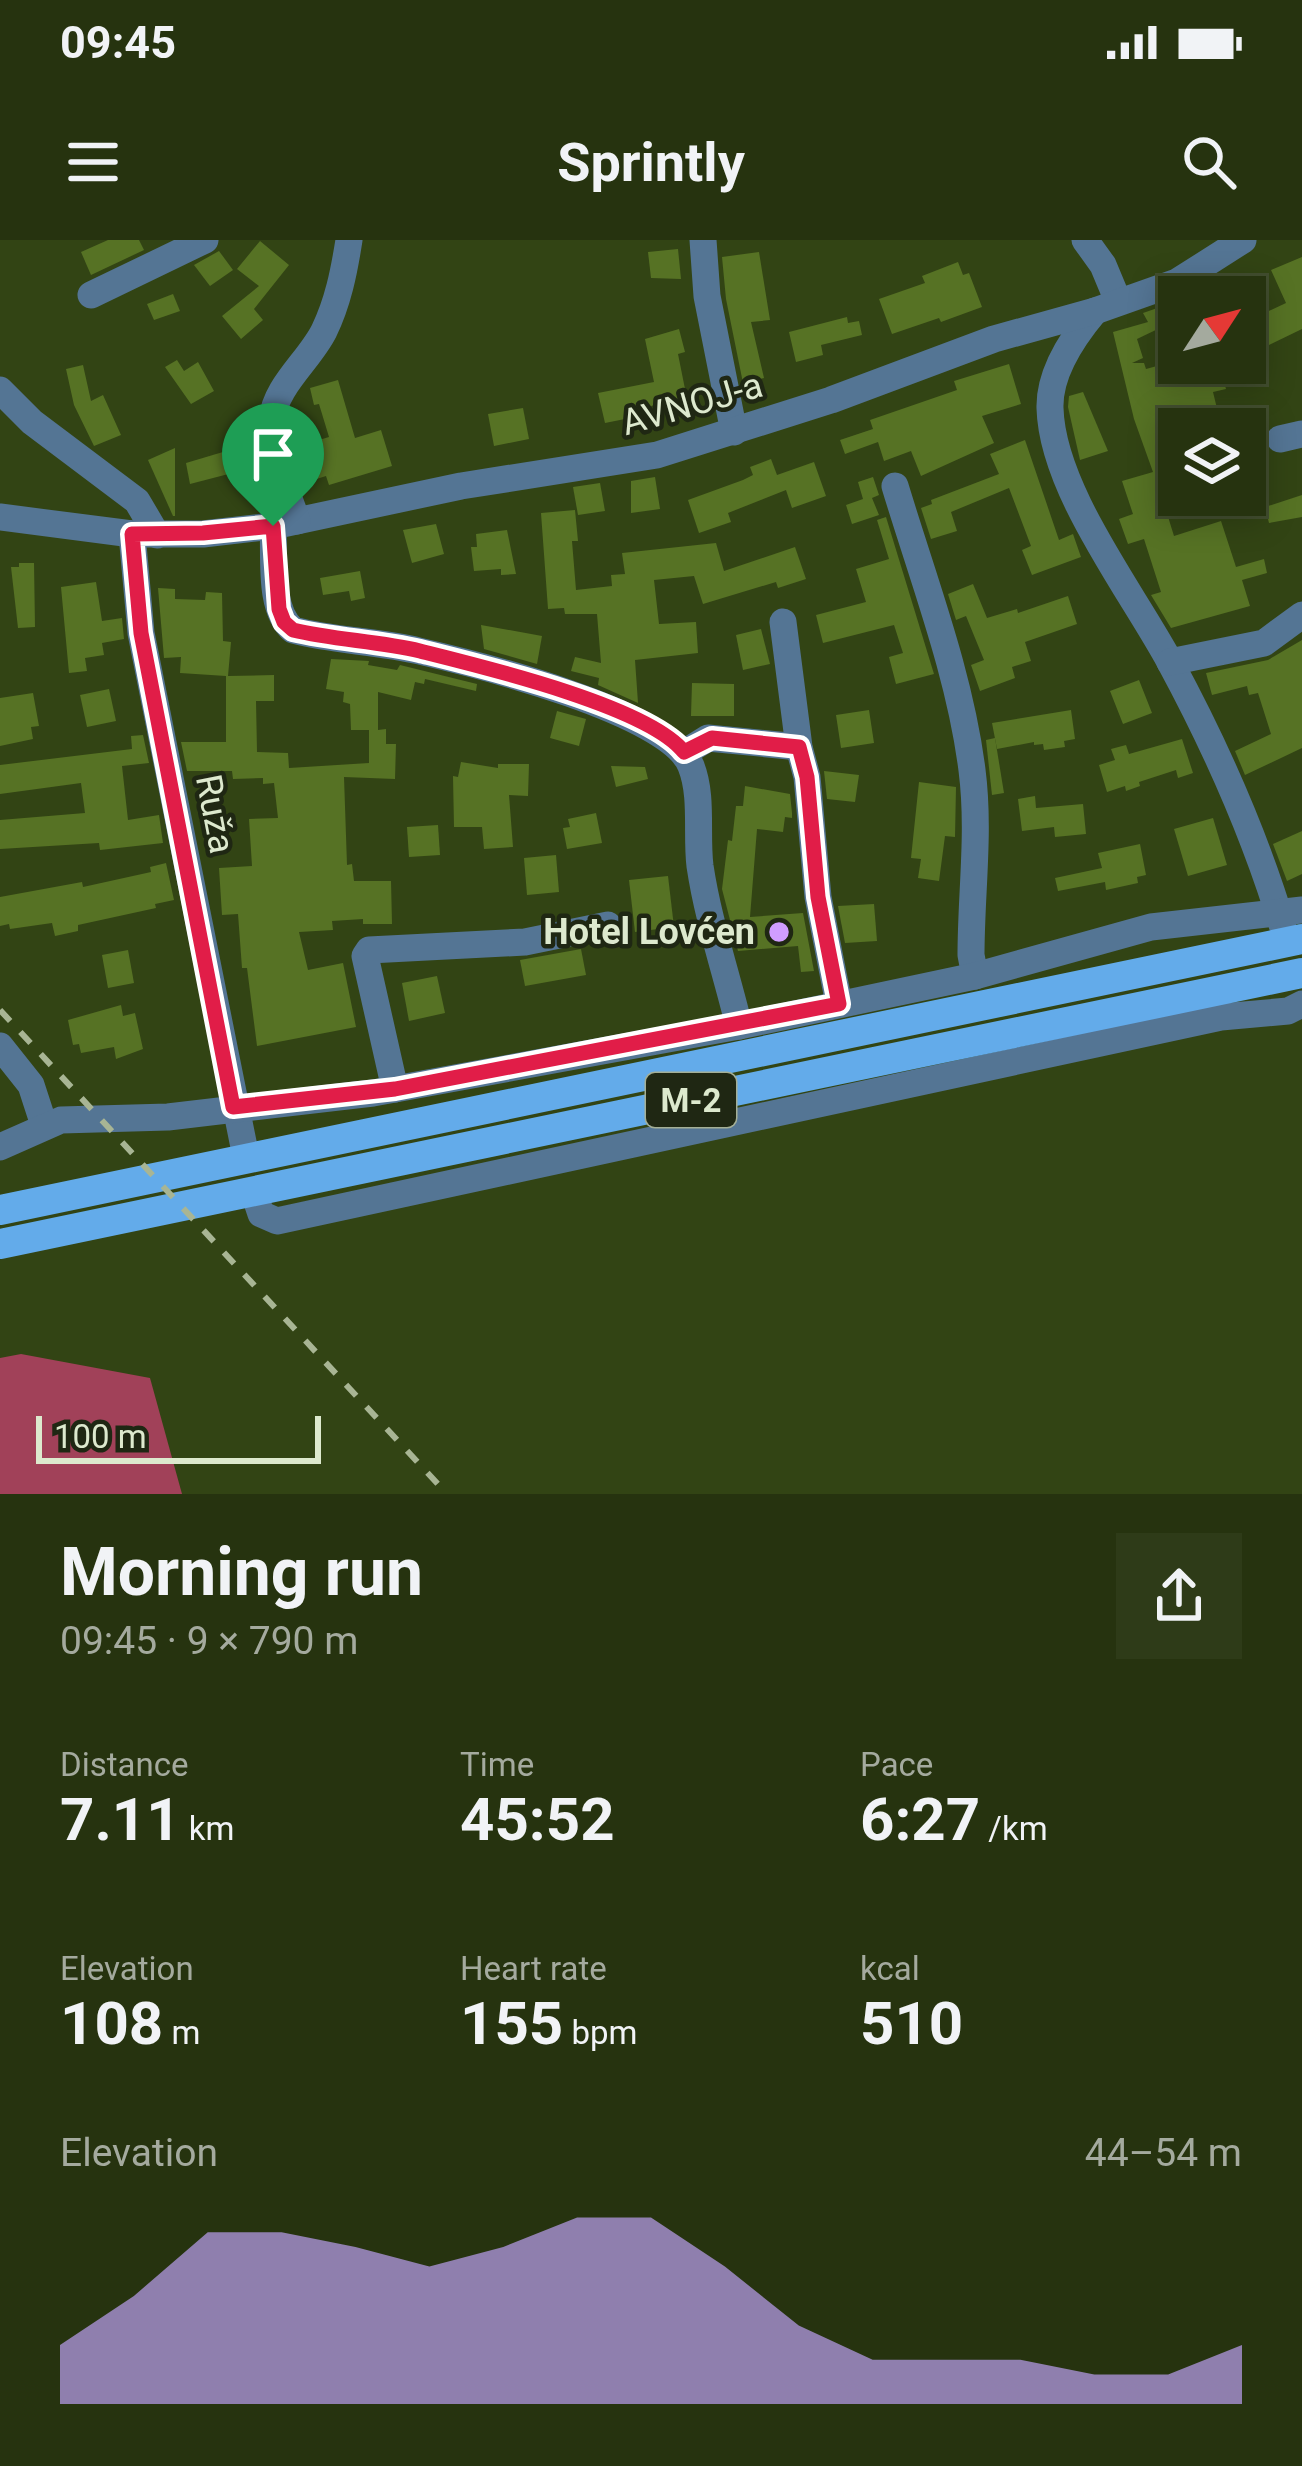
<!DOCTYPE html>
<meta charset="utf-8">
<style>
body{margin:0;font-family:Roboto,sans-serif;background:#2e3b18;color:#f1f3f6;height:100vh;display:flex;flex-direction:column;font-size:45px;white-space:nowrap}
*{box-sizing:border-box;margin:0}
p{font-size:39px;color:#a4aa9e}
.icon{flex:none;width:66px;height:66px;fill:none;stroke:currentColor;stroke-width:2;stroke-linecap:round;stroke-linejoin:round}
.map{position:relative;height:1254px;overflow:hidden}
.side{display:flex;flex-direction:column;background:#26330f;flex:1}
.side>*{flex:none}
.needle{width:78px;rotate:54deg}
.tools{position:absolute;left:1158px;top:36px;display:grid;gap:24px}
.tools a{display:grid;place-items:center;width:108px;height:108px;border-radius:0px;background:#26330f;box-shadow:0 6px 30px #0003,0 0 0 3px #424e2f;font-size:60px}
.scale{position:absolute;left:36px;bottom:30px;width:285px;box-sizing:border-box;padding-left:12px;border:6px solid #dde9ce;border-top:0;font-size:33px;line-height:42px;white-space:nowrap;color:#dde9ce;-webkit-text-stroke:9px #1f2713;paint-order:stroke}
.pin{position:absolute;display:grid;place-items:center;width:102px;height:102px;color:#fff;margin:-123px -51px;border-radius:50% 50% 50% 0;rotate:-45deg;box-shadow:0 0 12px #0007}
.pin .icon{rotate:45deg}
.round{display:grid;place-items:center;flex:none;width:126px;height:126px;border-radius:0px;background:#2e3b18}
.head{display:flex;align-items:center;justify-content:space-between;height:204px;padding:0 60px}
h1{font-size:66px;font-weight:700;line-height:90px}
.figures{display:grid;grid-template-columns:repeat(3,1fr);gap:18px;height:204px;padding:12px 60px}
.figures div{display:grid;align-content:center}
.figures b{font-size:60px;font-weight:700}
.figures small{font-size:33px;font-weight:400}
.figures p{font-size:33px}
.chart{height:336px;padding:24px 60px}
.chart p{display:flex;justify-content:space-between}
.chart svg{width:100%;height:216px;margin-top:12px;fill:#bca0f2;opacity:.7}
.status{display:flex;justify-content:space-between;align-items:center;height:84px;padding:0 60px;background:#26330f;direction:ltr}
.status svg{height:33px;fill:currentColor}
header{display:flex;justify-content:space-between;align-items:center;height:156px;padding:0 60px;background:#26330f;font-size:54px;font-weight:700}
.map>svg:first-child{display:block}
.green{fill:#a14159}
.building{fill:#567224}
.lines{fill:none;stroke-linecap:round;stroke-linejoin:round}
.minor{stroke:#547594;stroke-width:27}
.major{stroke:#63abea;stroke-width:30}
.rail{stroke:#a8b594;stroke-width:6;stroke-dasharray:15 15;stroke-linecap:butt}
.route-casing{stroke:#fff;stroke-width:24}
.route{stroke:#e11d48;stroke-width:15}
.poi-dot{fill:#d09dff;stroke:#1f2713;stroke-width:4.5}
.labels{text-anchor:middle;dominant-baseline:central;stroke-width:9;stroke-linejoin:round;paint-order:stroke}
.shield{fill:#1f2713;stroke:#a4af96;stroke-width:3}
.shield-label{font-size:33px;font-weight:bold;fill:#dde9ce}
.street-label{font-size:36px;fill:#dde9ce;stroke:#1f2713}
.poi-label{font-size:36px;font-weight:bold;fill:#dde9ce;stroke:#1f2713;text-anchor:end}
</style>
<div class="status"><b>09:45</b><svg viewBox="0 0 49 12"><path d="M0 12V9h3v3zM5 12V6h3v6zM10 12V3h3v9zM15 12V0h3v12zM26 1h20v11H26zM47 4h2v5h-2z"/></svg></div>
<header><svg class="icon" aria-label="menu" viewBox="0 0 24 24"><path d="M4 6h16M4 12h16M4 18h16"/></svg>Sprintly<svg class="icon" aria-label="search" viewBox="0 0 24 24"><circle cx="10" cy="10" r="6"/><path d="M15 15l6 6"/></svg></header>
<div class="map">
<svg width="1302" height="1254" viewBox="0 0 1302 1254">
<rect width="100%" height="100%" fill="#324414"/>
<path class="green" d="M21 1114 150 1138 182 1254H0V1118Z"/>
<g class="building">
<path d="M108 0H139L144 10 91 35 81 12Z"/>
<path d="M260 1 289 25 254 69 263 80 241 99 222 76 259 46 237 29Z"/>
<path d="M678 9 681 39 651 38 648 12Z"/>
<path d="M219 11 233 30 210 46 194 25Z"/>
<path d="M759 12 770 80 751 82 764 138 743 143 726 59 722 17Z"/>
<path d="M1302 17V89L1263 108 1259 101 1245 108V82L1286 63 1271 30Z"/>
<path d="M958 22 963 35 969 33 982 67 941 82 939 78 892 94 879 59 925 43 922 36Z"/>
<path d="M173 54 180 71 154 80 147 64Z"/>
<path d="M1166 65 1169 71 1179 66V122L1162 87 1137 99 1143 118 1132 123H1144L1146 129 1168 123H1192L1196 139 1221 132 1226 149 1213 152 1222 189H1179V264L1165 267 1174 296 1221 281 1236 327 1264 319 1267 333 1242 340 1250 366 1171 388 1151 355 1161 352 1144 299 1128 304 1119 279 1133 274 1122 241 1153 232 1134 179 1113 92 1148 82 1143 73Z"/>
<path d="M847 77 848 83 859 81 862 95 821 105 823 115 796 122 789 92Z"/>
<path d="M679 89 685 112 678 114 687 159 654 165 649 167 650 174 605 183 598 153 654 142 645 99Z"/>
<path d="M177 120 184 131 198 122 214 151 191 164 165 127Z"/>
<path d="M1009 124 1021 164 982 176 994 203 921 236 911 211 884 221 878 202 845 214 840 200 873 189 870 180 957 150 954 141Z"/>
<path d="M83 125 91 161 103 155 121 195 94 206 74 165 66 129Z"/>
<path d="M338 140 355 198 381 190 392 226 329 245 326 236 307 242 305 233 299 235 292 208 329 197 319 164 314 165 310 148Z"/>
<path d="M1083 152 1108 211 1080 220 1068 167 1069 156Z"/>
<path d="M523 168 529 199 494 206 488 174Z"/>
<path d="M1025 200 1059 300 1073 294 1081 317 1032 335 1022 310 1031 306 1009 248 951 272 957 291 931 299 921 268 932 264 931 260 999 234 990 214Z"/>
<path d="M175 208V276H173L148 220Z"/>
<path d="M233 209 240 231 190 244 186 223Z"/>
<path d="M771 219 777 235 814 222 826 256 792 268 786 250 728 273 731 282 699 293 688 260 743 240 753 235 750 227Z"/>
<path d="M655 237 660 269 631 273V241Z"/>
<path d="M873 237 879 255 872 258 879 275 852 284 846 265 863 259 858 242Z"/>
<path d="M600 243 605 271 578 275 573 247Z"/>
<path d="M1302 255V277L1269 283 1265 267Z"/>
<path d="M575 270 578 301H572L576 350 612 346 611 335 625 334 622 313 716 303 724 331 795 307 806 339 778 348 776 342 703 364 694 336 654 340 659 384 696 382 698 413 635 420 638 463 598 445 599 438 571 431 575 417 601 423 597 374H565L564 368 548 369 541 273Z"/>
<path d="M886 277 934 434 896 444 889 417 903 413 894 385 823 403 816 375 866 362 856 329 889 319 877 280Z"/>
<path d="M436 284 444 314 412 323 403 290Z"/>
<path d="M507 290 516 334 501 335V329L474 331 471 307H477L476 294Z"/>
<path d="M19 323H34L35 387 18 388 11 327H19Z"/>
<path d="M360 331 365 358 351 361 349 351 323 355 320 338Z"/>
<path d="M96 342 102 381 122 378 124 399 102 403 104 415 85 418 87 431 69 433 61 347Z"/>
<path d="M973 344 987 378 1017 369 1018 373 1068 356 1077 384 1025 402 1031 421 1012 427 1015 438 980 451 971 425 984 420 966 376 956 380 948 354Z"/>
<path d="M158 348 175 349V359L205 360 206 352 222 353 223 401 231 402 228 436 274 435V461H256L257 512 288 513 289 528 369 523V490H351L350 464 343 462 344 452 326 449 331 419 369 421 368 425 397 430 400 425 477 444 476 451 425 439 424 444 415 442 411 460 378 452V490L386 489V504H396L395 539 344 537 347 625 352 624 354 641H391L392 684H363V679L332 681 333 690 299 692 308 730 343 723 356 787 257 806 247 728H242L238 674 222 675 219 628 252 626 249 579 278 578 274 543 263 544V538L233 539 232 531H187L181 502H226V436L180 433 181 417 164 418Z"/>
<path d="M481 385 542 396 537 424 484 409Z"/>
<path d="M761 389 770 424 743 430 736 395Z"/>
<path d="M1302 400V508L1245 535 1235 511 1271 494 1258 453 1249 455 1247 446 1212 455 1206 433 1268 420Z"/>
<path d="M1139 440 1152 473 1123 484 1110 451Z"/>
<path d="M692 443 734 444V476H691Z"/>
<path d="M109 449 116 481 87 487 80 455Z"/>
<path d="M33 453 39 486 31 487 33 499 0 506V458Z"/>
<path d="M869 470 874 503 841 508 836 475Z"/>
<path d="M1071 470 1075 499 1064 501 1065 507 1044 510 1043 504 1034 505V502L997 509 992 483Z"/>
<path d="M557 471 586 479 579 506 550 498Z"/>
<path d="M143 495 149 523 122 526 128 580 159 575 163 603 100 610 99 603 0 609V580L85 573 81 543 0 554V525L132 509 131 496Z"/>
<path d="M995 498 1004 553 992 555 986 500Z"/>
<path d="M1182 499 1193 533 1178 538 1176 530 1139 542 1140 546 1126 551 1125 546 1107 552 1099 525 1115 520 1111 509 1126 505 1129 514Z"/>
<path d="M461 522 498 528V524H529L528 556 509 555 513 607 484 609 482 587H454L453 536 458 537Z"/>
<path d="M611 526 645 527 648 539 616 547Z"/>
<path d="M824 531 859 535 855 562 827 559Z"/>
<path d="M919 542 956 547 955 597 945 596 939 641 918 638 921 619 911 618Z"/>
<path d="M745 546 790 554 792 573V578L785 577 783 592 757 589 750 677 803 673 814 731 801 732 798 706 738 711 722 649 728 600 732 601 736 566H743Z"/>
<path d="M1035 556 1036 568 1083 564 1086 594 1055 597 1054 587 1022 591 1018 559Z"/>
<path d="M596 573 602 603 567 609 563 588 570 587 568 579Z"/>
<path d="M1213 578 1227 625 1188 636 1174 589Z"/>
<path d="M438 585 440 615 409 617 407 587Z"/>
<path d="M1302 591V634L1287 641 1273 604Z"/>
<path d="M1140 604 1146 635 1137 637 1138 643 1106 650 1105 642 1058 651 1055 638 1102 628 1098 613Z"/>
<path d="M556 615 559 652 527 655 524 618Z"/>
<path d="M166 623 174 660 155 664 156 668 78 685V691L55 696 52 683 10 689 9 684 0 686V657L82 642 83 647 151 632 150 627Z"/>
<path d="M668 636 674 687 635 692 629 640Z"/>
<path d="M874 664 877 701 845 703 838 666Z"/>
<path d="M581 709 586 735 525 746 520 720Z"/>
<path d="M128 710 134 743 108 748 102 715Z"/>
<path d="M437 736 445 773 409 781 402 743Z"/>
<path d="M121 765 123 776 135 773 143 809 116 819 114 807 81 813 79 804 73 805 68 780Z"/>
</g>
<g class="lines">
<g class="minor">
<path d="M703 0 707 56 734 192"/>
<path d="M1085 0 1103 25 1118 61"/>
<path d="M91 55 205 0"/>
<path d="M1095 71C1074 96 1049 133 1050 168 1052 249 1131 350 1170 422 1216 507 1256 597 1284 691"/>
<path d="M0 150 32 182 137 261 157 295"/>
<path d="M1280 199 1302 194"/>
<path d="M895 246C923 339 960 434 972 530 980 592 971 653 971 715L975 736"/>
<path d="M0 277 132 294H203L273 286 461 246 657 215 831 160 994 99 1095 71 1177 42 1243 0"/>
<path d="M297 281C287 250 268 214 272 180 275 146 309 121 324 91 338 62 344 32 349 0"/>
<path d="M273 286C275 316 268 369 293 390 334 401 378 401 419 411 476 424 670 472 691 526 703 556 696 594 700 626 708 680 726 732 739 786"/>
<path d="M132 294 141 393 245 912"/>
<path d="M783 382 799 507 807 537 818 657 839 764"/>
<path d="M1170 422 1264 403 1302 375"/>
<path d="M684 513 708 498 799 507"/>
<path d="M0 806 31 845 44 885"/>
<path d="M395 849 365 716 369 710 525 702 608 685"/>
<path d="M0 907 61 880 168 877 373 853 739 786 975 736 1151 687 1302 670"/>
<path d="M255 956 261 974 277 981 1221 777 1288 771 1302 764"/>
</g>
<g class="major">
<path d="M0 970 1302 699"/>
<path d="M0 1004 1302 733"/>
</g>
<path class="rail" d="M0 770 447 1254"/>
</g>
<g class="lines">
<g class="route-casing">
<path id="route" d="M273 286 279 369 284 382 293 390C335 400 378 401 420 411 480 426 648 466 684 512L712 498 799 507 807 537 818 657 839 764 395 849 233 867 141 393 132 294 203 293Z"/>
</g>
<use href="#route" class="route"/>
</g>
<circle class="poi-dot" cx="779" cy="692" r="12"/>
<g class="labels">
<rect class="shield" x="646" y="833" width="90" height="54" rx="9"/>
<g class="shield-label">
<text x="691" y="860">M-2</text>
</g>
<g class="street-label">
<text transform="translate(692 164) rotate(-16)">AVNOJ-a</text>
<text transform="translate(215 574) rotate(79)">Ruža</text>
</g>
<g class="poi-label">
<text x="755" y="692">Hotel Lovćen</text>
</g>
</g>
</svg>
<div class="tools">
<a><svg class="needle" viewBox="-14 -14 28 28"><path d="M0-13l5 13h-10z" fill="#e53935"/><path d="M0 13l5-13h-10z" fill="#a4aa9e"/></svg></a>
<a><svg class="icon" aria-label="layers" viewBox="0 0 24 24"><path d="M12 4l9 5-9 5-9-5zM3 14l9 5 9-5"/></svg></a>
</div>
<div class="scale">100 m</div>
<div class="pin" style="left:273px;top:286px;background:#1e9e55"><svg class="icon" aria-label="arrive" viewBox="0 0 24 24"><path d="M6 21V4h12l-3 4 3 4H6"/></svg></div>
</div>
<section class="side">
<div class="head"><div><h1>Morning run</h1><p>09:45 · 9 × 790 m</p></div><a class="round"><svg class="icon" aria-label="share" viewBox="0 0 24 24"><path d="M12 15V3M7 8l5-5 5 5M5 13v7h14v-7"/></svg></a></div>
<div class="figures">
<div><p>Distance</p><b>7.11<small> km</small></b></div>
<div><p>Time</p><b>45:52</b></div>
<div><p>Pace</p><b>6:27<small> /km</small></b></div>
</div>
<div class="figures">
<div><p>Elevation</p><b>108<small> m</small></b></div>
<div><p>Heart rate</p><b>155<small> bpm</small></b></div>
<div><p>kcal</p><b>510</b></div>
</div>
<div class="chart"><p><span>Elevation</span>44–54 m</p>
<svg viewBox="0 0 160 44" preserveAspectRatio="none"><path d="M0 44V32L10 22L20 9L30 9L40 12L50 16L60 12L70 6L80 6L90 16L100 28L110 35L120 35L130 35L140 38L150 38L160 32V44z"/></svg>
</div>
</section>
